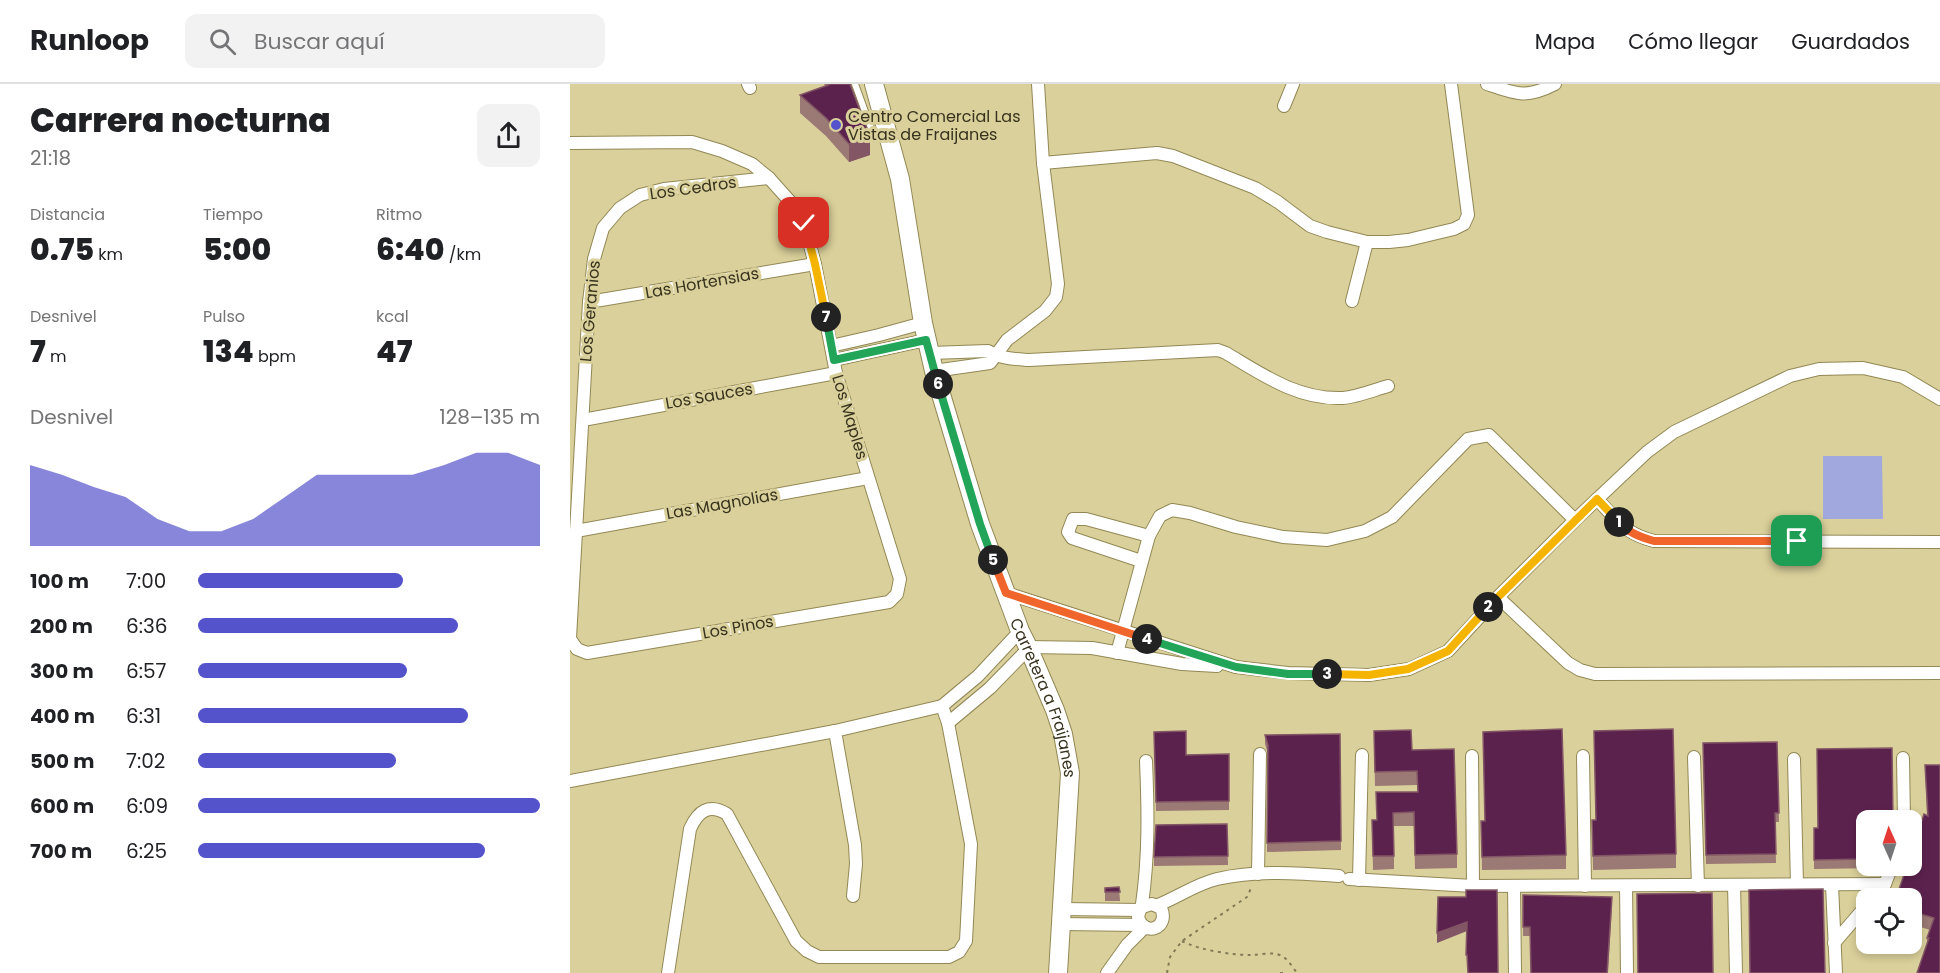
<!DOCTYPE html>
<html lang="es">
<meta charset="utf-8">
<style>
body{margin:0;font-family:Poppins,sans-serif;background:#f2f2f2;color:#202124;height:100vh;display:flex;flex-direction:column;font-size:22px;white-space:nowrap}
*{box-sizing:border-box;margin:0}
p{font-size:20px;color:#757577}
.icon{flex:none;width:33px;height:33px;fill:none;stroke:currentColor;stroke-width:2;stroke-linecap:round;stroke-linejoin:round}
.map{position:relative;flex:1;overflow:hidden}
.side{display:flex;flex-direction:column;background:#fff;width:570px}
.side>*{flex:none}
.needle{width:39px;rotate:357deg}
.fabs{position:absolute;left:1286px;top:726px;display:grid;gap:12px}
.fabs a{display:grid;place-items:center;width:66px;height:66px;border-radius:12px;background:#fff;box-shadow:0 3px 9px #0003;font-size:30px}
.pin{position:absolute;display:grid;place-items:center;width:51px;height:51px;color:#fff;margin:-26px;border-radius:12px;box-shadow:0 3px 9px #0006}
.km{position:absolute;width:30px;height:30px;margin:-15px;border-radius:50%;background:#222;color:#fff;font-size:16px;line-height:30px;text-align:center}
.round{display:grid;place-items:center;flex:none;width:63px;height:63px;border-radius:12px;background:#f2f2f2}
.overview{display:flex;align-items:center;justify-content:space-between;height:102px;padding:0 30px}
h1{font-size:33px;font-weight:800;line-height:45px}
.metrics{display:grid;grid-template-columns:repeat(3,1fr);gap:9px;height:102px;padding:6px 30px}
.metrics div{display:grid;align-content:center}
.metrics b{font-size:30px;font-weight:800}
.metrics small{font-size:16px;font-weight:400}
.metrics p{font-size:16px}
.chart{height:168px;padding:12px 30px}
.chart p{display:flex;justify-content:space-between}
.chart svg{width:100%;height:108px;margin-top:6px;fill:#5553cb;opacity:.7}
ul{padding:0 30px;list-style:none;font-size:20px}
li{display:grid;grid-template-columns:96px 72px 1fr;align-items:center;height:45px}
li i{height:15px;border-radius:8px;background:#5553cb}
header{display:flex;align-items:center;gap:36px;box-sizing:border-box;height:84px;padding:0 30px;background:#fff;border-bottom:2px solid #e0e0e0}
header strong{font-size:28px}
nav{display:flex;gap:33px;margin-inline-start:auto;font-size:21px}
.search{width:420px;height:54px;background:#f2f2f2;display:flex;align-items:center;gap:15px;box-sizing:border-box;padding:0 21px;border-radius:12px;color:#757577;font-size:22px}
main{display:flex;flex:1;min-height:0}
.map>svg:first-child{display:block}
.green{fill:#a1a8dd}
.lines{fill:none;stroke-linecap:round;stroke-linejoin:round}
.service-casing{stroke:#928855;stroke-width:8}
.minor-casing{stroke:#928855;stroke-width:14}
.primary-casing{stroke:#928855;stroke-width:20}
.path{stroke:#827b57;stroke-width:2;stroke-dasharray:3 4.5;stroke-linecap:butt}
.service{stroke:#fff;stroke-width:6}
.minor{stroke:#fff;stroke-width:12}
.primary{stroke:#fff;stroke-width:18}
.wall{fill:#9b7974}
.shaded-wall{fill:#825665}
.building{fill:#5c224e;stroke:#825665;stroke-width:1.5}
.split-1-casing{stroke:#fff;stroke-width:12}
.split-2-casing{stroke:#fff;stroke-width:12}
.split-3-casing{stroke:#fff;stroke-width:12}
.split-4-casing{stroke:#fff;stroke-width:12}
.split-5-casing{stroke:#fff;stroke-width:12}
.split-6-casing{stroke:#fff;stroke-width:12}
.split-7-casing{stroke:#fff;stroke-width:12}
.split-8-casing{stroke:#fff;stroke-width:12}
.split-1{stroke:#f0652b;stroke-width:8}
.split-2{stroke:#f5b400;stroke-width:8}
.split-3{stroke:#f5b400;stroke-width:8}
.split-4{stroke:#22a559;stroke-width:8}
.split-5{stroke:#f0652b;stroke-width:8}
.split-6{stroke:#22a559;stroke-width:8}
.split-7{stroke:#22a559;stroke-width:8}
.split-8{stroke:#f5b400;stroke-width:8}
.poi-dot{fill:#5553cb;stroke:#dad09b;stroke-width:2}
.labels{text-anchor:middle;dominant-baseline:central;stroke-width:6;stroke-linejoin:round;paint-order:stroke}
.poi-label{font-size:16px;fill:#37331e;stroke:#dad09b;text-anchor:start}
.street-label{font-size:16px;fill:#37331e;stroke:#dad09b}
</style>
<header>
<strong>Runloop</strong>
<div class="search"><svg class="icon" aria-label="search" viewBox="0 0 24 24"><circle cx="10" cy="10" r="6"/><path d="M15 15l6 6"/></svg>Buscar aquí</div>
<nav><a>Mapa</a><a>Cómo llegar</a><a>Guardados</a></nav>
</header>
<main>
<section class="side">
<div class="overview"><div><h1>Carrera nocturna</h1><p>21:18</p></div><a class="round"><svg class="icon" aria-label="share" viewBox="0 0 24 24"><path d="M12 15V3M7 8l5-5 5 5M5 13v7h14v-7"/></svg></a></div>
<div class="metrics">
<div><p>Distancia</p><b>0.75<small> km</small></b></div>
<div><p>Tiempo</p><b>5:00</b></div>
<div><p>Ritmo</p><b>6:40<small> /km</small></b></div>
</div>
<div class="metrics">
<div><p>Desnivel</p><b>7<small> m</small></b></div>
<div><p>Pulso</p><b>134<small> bpm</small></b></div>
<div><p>kcal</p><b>47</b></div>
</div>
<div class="chart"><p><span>Desnivel</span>128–135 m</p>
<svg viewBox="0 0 160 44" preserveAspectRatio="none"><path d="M0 44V11L10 15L20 20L30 24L40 33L50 38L60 38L70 33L80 24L90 15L100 15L110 15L120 15L130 11L140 6L150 6L160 11V44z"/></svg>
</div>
<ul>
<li><b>100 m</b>7:00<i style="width:60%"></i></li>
<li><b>200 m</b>6:36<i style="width:76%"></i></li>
<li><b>300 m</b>6:57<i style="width:61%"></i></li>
<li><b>400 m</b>6:31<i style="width:79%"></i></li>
<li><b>500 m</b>7:02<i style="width:58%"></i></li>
<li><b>600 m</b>6:09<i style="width:100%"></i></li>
<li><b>700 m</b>6:25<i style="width:84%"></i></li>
</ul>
</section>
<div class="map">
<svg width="1370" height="889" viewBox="0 0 1370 889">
<rect width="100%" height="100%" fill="#dad09b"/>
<path class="green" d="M1253 372H1312L1313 435H1253Z"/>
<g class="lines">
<g class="service-casing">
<path id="service" d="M285 0 305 55"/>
</g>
<g class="minor-casing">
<g id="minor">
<path d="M178 0 180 4"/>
<path d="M917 0C946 10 956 15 985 0"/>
<path d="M714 22 723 0"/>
<path d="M0 59 122 58 152 67 182 80 199 94 225 123 234 139 245 180 266 289 330 495 327 510 319 518 17 569 7 565 0 555"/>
<path d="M473 79 587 69 603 72 685 104 708 118 740 142 757 148 797 158H819L838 156 884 145 894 140 898 131 881 0"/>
<path d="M782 217 797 158"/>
<path d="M19 218 245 180"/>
<path d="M261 262 309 251 353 239"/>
<path d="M360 269 418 267C431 275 445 275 459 276L648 266 656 269C693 291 728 316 773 314 787 313 804 306 818 302"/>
<path d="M264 276 356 256"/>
<path d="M364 287 420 279 437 256 475 227 486 213 488 200 473 79 468 0"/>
<path d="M13 336 266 289"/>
<path d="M1027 415C1047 436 1055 450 1084 457L1370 458"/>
<path d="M6 447 298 394"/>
<path d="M571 477 502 454 498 448 503 435H516L579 452"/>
<path d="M436 509 666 583 718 589 799 591 839 585 878 567 928 513 1005 436 1077 368 1104 348 1220 292 1249 285 1293 284 1333 293 1370 315"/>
<path d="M928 513 998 579 1010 586 1025 590 1370 589"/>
<path d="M0 554 19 218 24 175 33 144 50 124 70 111 94 105 199 94"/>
<path d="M458 563 522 564 612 580 647 582"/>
<path d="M547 569 579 452 590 432 602 426 620 429 666 443 713 453 757 456 795 447 822 433 898 355 919 351 1005 436"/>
<path d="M372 622 408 592 450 547"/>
<path d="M378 639 420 604 459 564"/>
<path d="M265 647 285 761 286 780 283 812"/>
<path d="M902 672 903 802"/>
<path d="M1013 672 1015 802"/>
<path d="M1124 673 1128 802"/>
<path d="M1333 674 1334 736"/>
<path d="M1224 675 1227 801"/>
<path d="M0 697 265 647 372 622 378 639 401 760 396 857 389 868 379 873H249L237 867 226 857 157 730C139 719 128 727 120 745L98 889"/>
<path d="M688 790 690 670"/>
<path d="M779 795 903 802 1315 800"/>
<path d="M789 796 792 671"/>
<path d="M1164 801 1166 889"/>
<path d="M1262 801 1266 889"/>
<path d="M944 802 945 889"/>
<path d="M1056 802 1057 889"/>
<path d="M1303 814 1315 800 1322 782"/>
<path d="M588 821C608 813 626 800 647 795 687 786 728 789 769 792"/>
<path d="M572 823 582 820 591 824C600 844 574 854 568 833 569 828 571 824 572 820 579 772 578 724 576 677"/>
<path d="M493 825 570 826"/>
<path d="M491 840 571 841"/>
<path d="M1264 859 1296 822"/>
<path d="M537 889 557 861 575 843"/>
</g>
</g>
<g class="primary-casing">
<g id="primary">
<path id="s1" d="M304 0 330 95 353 239 364 287 410 440 450 547 458 563 485 626 493 650 500 689 488 889"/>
</g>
</g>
<g class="path">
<path d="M612 857C629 866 661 871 680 871 690 871 703 867 712 872 719 876 723 884 727 889"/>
<path d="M597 889 600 873 612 857 677 813 682 802"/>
<path d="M710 889H713"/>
</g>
<use href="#service" class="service"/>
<use href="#minor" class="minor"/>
<use href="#primary" class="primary"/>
</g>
<g class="wall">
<path d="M254 0H280L300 71 279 78 256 52 230 29V11L255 2Z"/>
<path d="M804 647 842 666 887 770V784L845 785 844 742H824V785L803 786 802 736H806L847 708V701L805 702Z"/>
<path d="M584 648 616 671 659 670V726L586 727Z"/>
<path d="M770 650 771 766 697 768 698 670 695 660V651Z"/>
<path d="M1207 658 1209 738H1205L1206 779 1136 780 1133 659Z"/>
<path d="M1322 664 1323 736H1296V782H1314L1312 784 1244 785V744H1248Z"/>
<path d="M1355 681 1370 889 1357 859V854L1360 846 1341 840V814L1357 732Z"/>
<path d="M1022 736 1106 770V784L1023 786Z"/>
<path d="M911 737 996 771V785L912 786Z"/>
<path d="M657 740 658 781 584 782V773Z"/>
<path d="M549 803 550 817H535V804Z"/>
<path d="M953 811 1042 823 1038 889H961L960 852H953Z"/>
</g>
<g class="shaded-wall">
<path d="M300 53V71L279 78V60Z"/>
<path d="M897 838V847L867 859V849Z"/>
</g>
<g class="building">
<path d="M261 0H280L300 53 279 60 256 34 230 11Z"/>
<path d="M992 645 996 771 912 773 911 737H915L913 648Z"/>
<path d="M1103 645 1106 770 1023 772 1022 736H1026L1024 647Z"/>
<path d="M841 646 842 666 884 665 887 770 845 771 844 728 823 729 824 772H803L802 736H807L806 708H848L847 687 805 688 804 647Z"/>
<path d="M616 647V671L659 670V717L586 718 584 648Z"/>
<path d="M770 650 771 757 697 759 698 661 695 651Z"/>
<path d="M1207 658 1209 729H1205L1206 770 1136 771 1133 659Z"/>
<path d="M1322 664 1323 734H1318V736H1296V775L1244 776V744H1248L1247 665Z"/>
<path d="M1355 681H1370V889H1347L1359 854H1357L1364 834 1341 827V814H1326L1337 782H1341V770L1354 730 1358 732Z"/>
<path d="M657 740 658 772 584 773 586 741Z"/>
<path d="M549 803 550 808H535V804Z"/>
<path d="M1253 805 1255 889H1180L1179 806Z"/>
<path d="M896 806H927L928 889H898L897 871H896L897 838 867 849 868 813H896Z"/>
<path d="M1142 809 1143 889H1068L1067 810Z"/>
<path d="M953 811 1042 813 1037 889H961L960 843H953Z"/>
</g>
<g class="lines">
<g class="split-1-casing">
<path id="split-1" d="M1049 438C1059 449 1070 453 1084 457H1227"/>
</g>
<g class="split-2-casing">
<path id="split-2" d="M918 523 1027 415 1049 438"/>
</g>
<g class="split-3-casing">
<path id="split-3" d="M757 590 799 591 838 585 878 567 918 523"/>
</g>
<g class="split-4-casing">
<path id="split-4" d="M577 555 666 583 718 590H757"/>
</g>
<g class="split-5-casing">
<path id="split-5" d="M423 476 436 509 577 555"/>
</g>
<g class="split-6-casing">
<path id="split-6" d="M368 300 410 440 423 476"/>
</g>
<g class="split-7-casing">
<path id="split-7" d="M256 233 264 276 356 256 368 300"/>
</g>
<g class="split-8-casing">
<path id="split-8" d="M234 139 245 180 256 233"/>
</g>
<use href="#split-1" class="split-1"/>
<use href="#split-2" class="split-2"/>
<use href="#split-3" class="split-3"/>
<use href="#split-4" class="split-4"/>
<use href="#split-5" class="split-5"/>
<use href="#split-6" class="split-6"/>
<use href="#split-7" class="split-7"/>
<use href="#split-8" class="split-8"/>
</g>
<circle class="poi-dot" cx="266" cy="41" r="6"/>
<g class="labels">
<g class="poi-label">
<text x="278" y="32">Centro Comercial Las<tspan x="278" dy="18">Vistas de Fraijanes</tspan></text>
</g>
<g class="street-label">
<text transform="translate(123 104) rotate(-8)">Los Cedros</text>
<text transform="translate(132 199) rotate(-10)">Las Hortensias</text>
<text transform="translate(20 227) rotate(-85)">Los Geranios</text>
<text transform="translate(139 312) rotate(-10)">Los Sauces</text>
<text transform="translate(280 333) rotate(73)">Los Maples</text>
<text transform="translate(152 420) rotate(-10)">Las Magnolias</text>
<text transform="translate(168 543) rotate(-10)">Los Pinos</text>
<text stroke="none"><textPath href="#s1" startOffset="639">Carretera a Fraijanes</textPath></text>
</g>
</g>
</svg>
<div class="fabs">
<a><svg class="needle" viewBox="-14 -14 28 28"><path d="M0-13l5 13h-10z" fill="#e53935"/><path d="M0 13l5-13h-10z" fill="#757577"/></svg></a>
<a><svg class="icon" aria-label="locate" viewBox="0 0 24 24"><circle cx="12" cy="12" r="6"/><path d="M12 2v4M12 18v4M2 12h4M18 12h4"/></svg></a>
</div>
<div class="pin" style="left:1227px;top:457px;background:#1e9e55"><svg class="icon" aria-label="arrive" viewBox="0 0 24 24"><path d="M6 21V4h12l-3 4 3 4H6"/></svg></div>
<div class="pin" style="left:234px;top:139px;background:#d93025"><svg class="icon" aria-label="check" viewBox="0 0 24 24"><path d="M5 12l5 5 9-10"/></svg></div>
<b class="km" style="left:1049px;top:438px">1</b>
<b class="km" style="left:918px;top:523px">2</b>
<b class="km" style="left:757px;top:590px">3</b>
<b class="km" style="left:577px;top:555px">4</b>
<b class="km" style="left:423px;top:476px">5</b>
<b class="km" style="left:368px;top:300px">6</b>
<b class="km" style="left:256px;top:233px">7</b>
</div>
</main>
